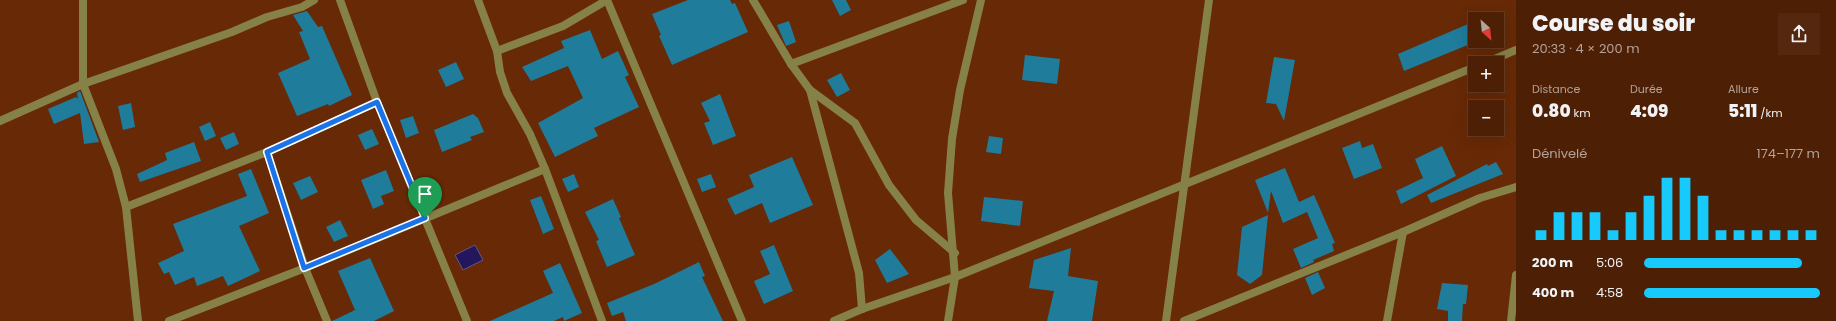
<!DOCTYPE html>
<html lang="fr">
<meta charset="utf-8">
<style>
body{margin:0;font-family:Poppins,sans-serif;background:#54270e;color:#f1f3f6;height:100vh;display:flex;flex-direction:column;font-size:15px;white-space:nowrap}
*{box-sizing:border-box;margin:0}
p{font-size:13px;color:#b3a29a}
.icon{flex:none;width:22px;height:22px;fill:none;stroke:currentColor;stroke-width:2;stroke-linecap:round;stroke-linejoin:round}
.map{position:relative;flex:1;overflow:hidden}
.panel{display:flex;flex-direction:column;background:#4d1f04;width:320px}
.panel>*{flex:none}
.needle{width:26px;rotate:153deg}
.buttons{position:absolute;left:1468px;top:12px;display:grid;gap:8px}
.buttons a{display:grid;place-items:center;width:36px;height:36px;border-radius:0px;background:#4d1f04;box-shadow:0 4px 16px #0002,0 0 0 1px #643d26;font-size:20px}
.pin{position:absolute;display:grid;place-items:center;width:34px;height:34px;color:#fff;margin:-41px -17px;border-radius:50% 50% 50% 0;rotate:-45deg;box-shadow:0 0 4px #0007}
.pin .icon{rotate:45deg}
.round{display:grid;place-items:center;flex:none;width:42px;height:42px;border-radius:0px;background:#54270e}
.headline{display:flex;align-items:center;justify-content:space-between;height:68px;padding:0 16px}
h1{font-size:22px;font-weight:800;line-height:30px}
.figures{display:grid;grid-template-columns:repeat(3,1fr);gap:6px;height:68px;padding:4px 16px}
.figures div{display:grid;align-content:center}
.figures b{font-size:17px;font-weight:800}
.figures small{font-size:11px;font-weight:400}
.figures p{font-size:11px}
.chart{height:112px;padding:8px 16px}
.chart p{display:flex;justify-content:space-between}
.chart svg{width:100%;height:72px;margin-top:4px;stroke:#17cafb;stroke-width:6}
ul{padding:0 16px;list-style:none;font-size:13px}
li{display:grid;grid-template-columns:64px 48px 1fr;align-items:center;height:30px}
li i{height:10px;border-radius:5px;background:#17cafb}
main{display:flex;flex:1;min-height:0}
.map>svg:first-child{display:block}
.water{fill:#24165c;stroke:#665786}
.building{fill:#1f7c9a}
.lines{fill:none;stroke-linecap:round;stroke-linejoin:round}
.minor{stroke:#868147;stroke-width:8}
.tertiary{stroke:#868147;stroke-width:8}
.route-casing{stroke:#fff;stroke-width:8}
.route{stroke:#1a73e8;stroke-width:5}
</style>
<main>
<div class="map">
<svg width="1516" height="321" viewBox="0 0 1516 321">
<rect width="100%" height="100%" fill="#672906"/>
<path class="water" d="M475 245 483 260 463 270 455 255Z"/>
<g class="building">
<path d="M688 0H730L732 4 735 3 748 32 672 65 659 36 661 35 652 14Z"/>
<path d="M832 0H846L851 10 840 16Z"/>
<path d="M307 11 318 27 322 26 352 95 329 106 328 104 297 116 278 73 310 59 299 32 303 31 293 15Z"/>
<path d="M789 21 796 42 786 46 777 25Z"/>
<path d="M1475 21V42L1404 71 1398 54Z"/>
<path d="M590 30 602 59 618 51 629 75 625 77 639 107 594 128 598 136 555 157 538 123 583 98 568 66 531 81 522 67 564 48 561 41Z"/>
<path d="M1025 55 1060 59 1057 84 1022 80Z"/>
<path d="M1274 57 1295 60 1284 121 1276 104 1266 103Z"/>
<path d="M456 62 464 79 446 87 438 70Z"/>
<path d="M841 73 850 90 837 97 827 80Z"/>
<path d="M80 91 98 139 99 142 84 144 80 113 54 124 48 109 76 97 78 99 77 93Z"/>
<path d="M720 94 736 136 713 145 704 123 710 121 701 103Z"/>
<path d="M131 103 135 127 123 130 118 106Z"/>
<path d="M473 114 478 118 484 132 470 137 472 140 442 152 434 130Z"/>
<path d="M413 116 419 133 406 138 400 120Z"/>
<path d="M210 122 216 136 205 141 199 127Z"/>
<path d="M372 129 379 144 365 150 358 135Z"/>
<path d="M234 132 239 144 226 150 220 138Z"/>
<path d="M989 136 1003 138 1001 154 986 152Z"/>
<path d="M1360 141 1362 148 1373 144 1382 168 1354 179 1342 148Z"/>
<path d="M194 142 201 161 140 182 137 174 167 160 165 153Z"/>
<path d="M1442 146 1456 176 1401 204 1396 191 1423 178 1415 159Z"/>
<path d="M792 157 813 205 770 223 762 203 735 215 727 199 754 187 749 175Z"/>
<path d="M1496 162 1503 174 1431 203 1427 195 1487 164 1488 166Z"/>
<path d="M1285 168 1299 202 1314 195 1335 243 1332 244 1334 251 1313 260 1314 262 1301 268 1293 249 1318 238 1307 212 1283 223 1271 191 1268 213 1255 180Z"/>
<path d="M251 169 269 213 239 226 260 271 228 286 223 276 197 286 194 277 175 285 169 272 164 274 158 263 184 251 173 224 247 196 238 174Z"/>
<path d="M386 170 394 191 381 196 384 204 373 209 361 180Z"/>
<path d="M574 174 579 187 568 192 562 179Z"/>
<path d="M711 174 716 187 702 192 697 179Z"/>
<path d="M310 176 318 192 301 200 293 183Z"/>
<path d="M541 196 554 229 543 234 530 200Z"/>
<path d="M984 197 1023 201 1020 226 981 221Z"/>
<path d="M613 199 621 217 619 218 635 255 607 267 596 241 599 240 585 212Z"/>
<path d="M1268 215 1262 275 1250 284 1237 275 1242 227Z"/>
<path d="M340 220 348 236 334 242 326 227Z"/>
<path d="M774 245 793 291 764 304 754 281 770 274 760 251Z"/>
<path d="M1071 248 1068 276 1098 281 1092 321H1047L1054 291 1029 288 1034 260Z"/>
<path d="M890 249 909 274 887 283 875 260Z"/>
<path d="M370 258 394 311 374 321H332L355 310 338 271Z"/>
<path d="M699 262 705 276 702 277 723 321H626L623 312 612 316 607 303 654 284Z"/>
<path d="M560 263 582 313 564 321 563 317 554 321H490L553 293 543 271Z"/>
<path d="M1318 272 1325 288 1312 295 1305 278Z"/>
<path d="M1442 283 1468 285 1466 304H1463L1462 321H1448V311L1437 309Z"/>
</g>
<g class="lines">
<g class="minor">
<path d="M83 0V84L116 169 126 207 138 321"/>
<path d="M340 0 377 102 467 321"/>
<path d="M478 0 497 51 500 72 507 93 530 134 545 169 602 321"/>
<path d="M607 0 742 321"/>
<path d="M753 0 791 64 810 90 859 273 862 309"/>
<path d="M497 51 563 26 607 0"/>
<path d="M1485 63 1516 50"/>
<path d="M791 64 963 0"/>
<path d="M810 90 855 123 889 185 916 220 955 253"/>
<path d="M0 121 83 84 232 32 267 17 302 7 314 0"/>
<path d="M267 152 305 268 327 321"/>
<path d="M126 207 267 152 377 102"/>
<path d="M169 321 305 268 545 169"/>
<path d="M834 321 862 309 955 277 1475 67"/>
<path d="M948 321 955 277 948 193 952 139 960 90 981 0"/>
<path d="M1184 321 1403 232 1480 198 1516 187"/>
<path d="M1387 321 1403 232"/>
<path d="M1511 321 1516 275"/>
</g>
<path class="tertiary" d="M1166 321 1209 0"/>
</g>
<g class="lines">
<g class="route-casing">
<path id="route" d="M377 102 425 218 304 268 267 152Z"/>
</g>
<use href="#route" class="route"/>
</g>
</svg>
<div class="buttons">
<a><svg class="needle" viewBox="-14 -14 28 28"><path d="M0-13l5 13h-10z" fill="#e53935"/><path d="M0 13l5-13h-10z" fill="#b3a29a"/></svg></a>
<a>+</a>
<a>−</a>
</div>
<div class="pin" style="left:425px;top:218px;background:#1e9e55"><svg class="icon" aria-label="arrive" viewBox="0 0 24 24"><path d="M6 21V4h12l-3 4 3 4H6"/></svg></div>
</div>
<section class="panel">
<div class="headline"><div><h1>Course du soir</h1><p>20:33 · 4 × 200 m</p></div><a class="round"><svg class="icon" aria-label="share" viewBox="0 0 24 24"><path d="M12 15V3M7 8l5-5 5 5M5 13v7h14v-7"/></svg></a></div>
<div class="figures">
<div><p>Distance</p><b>0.80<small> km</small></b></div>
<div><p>Durée</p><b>4:09</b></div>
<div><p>Allure</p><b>5:11<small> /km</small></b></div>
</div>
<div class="chart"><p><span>Dénivelé</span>174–177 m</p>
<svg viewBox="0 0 160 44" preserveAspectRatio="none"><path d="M5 44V38M15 44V27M25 44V27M35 44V27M45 44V38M55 44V27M65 44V17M75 44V6M85 44V6M95 44V17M105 44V38M115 44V38M125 44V38M135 44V38M145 44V38M155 44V38"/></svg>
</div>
<ul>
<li><b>200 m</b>5:06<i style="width:90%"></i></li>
<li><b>400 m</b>4:58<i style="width:100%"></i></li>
</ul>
</section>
</main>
